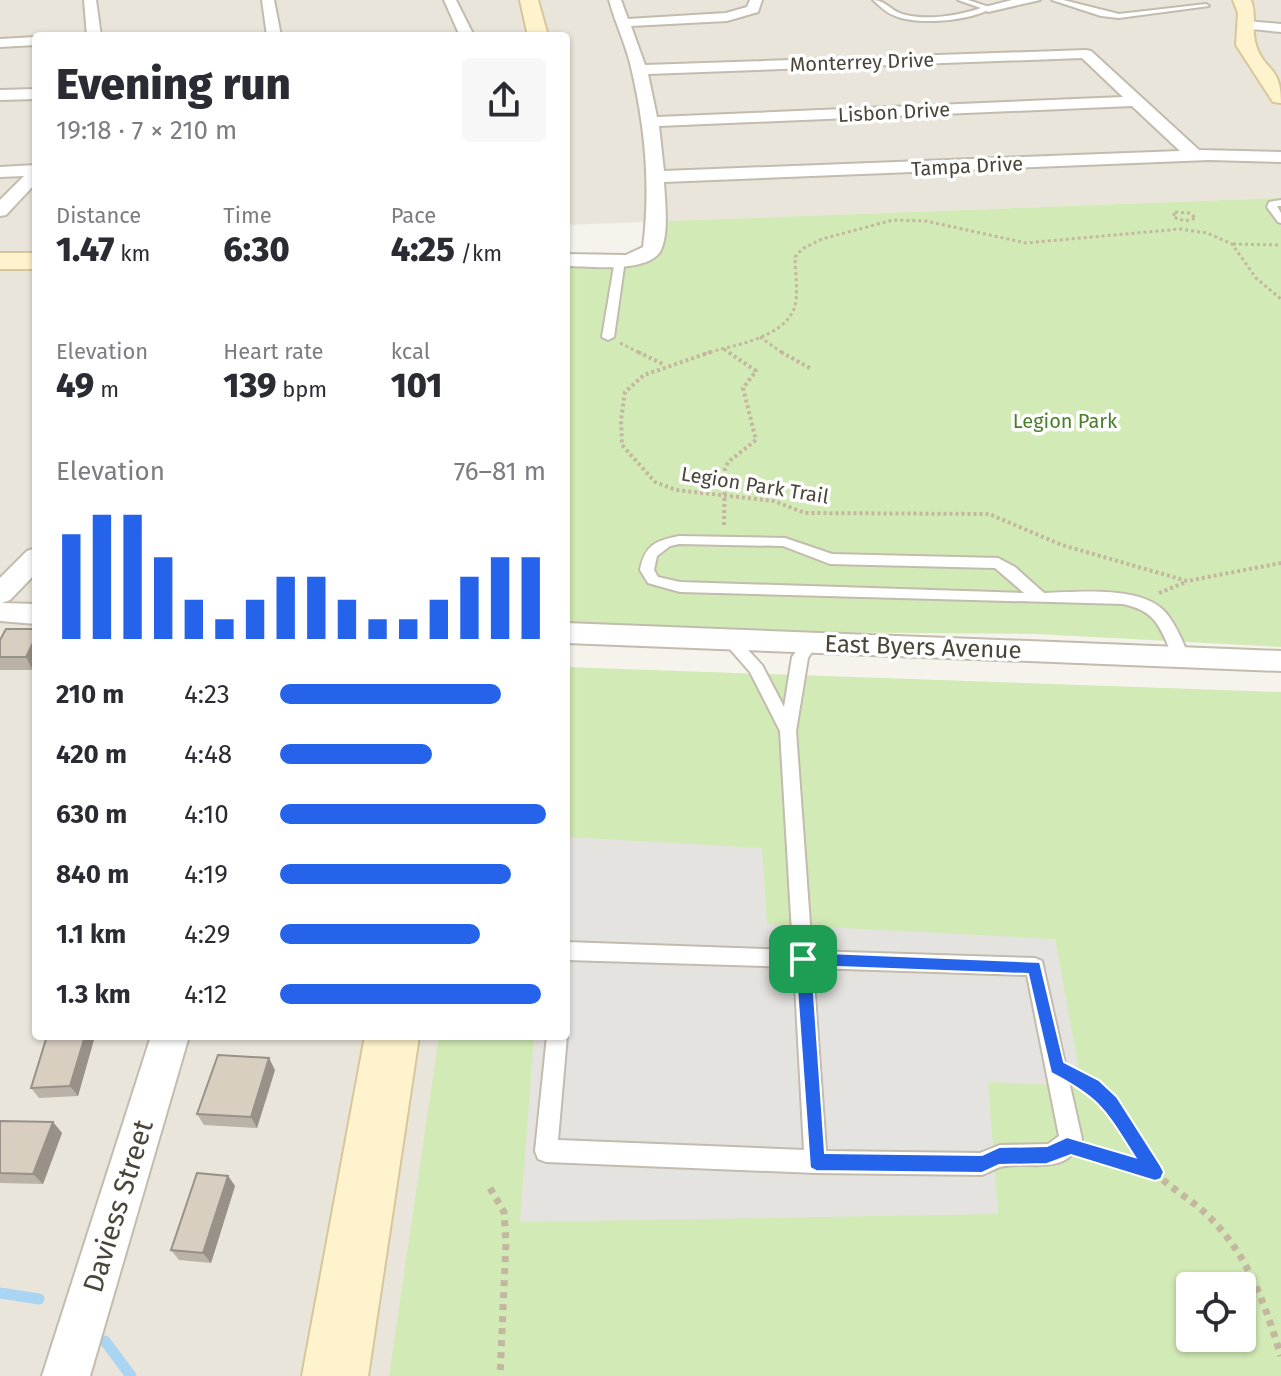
<!DOCTYPE html>
<meta charset="utf-8">
<style>
body{margin:0;font-family:"Fira Sans",sans-serif;background:#f7f7f7;color:#2b2b33;height:100vh;display:flex;flex-direction:column;font-size:30px;white-space:nowrap}
*{box-sizing:border-box;margin:0}
p{font-size:26px;color:#7c7c81}
.icon{flex:none;width:44px;height:44px;fill:none;stroke:currentColor;stroke-width:2;stroke-linecap:round;stroke-linejoin:round}
.map{position:relative;flex:1;overflow:hidden}
.drawer{position:absolute;left:32px;top:32px;width:538px;height:1008px;display:flex;flex-direction:column;background:#fff;border-radius:8px;box-shadow:0 2px 6px #0004}
.drawer>*{flex:none}
.fabs{position:absolute;left:1176px;top:1272px;display:grid;gap:16px}
.fabs a{display:grid;place-items:center;width:80px;height:80px;border-radius:8px;background:#fff;box-shadow:0 2px 6px #0004;font-size:40px}
.pin{position:absolute;display:grid;place-items:center;width:68px;height:68px;color:#fff;margin:-34px;border-radius:16px;box-shadow:0 4px 12px #0006}
.round{display:grid;place-items:center;flex:none;width:84px;height:84px;border-radius:8px;background:#f7f7f7}
.summary{display:flex;align-items:center;justify-content:space-between;height:136px;padding:0 24px}
h1{font-size:44px;font-weight:800;line-height:60px}
.stats{display:grid;grid-template-columns:repeat(3,1fr);gap:12px;height:136px;padding:8px 24px}
.stats div{display:grid;align-content:center}
.stats b{font-size:34px;font-weight:800}
.stats small{font-size:22px;font-weight:400}
.stats p{font-size:22px}
.chart{height:224px;padding:16px 24px}
.chart p{display:flex;justify-content:space-between}
.chart svg{width:100%;height:144px;margin-top:8px;stroke:#2563eb;stroke-width:6}
ul{padding:0 24px;list-style:none;font-size:26px}
li{display:grid;grid-template-columns:128px 96px 1fr;align-items:center;height:60px}
li i{height:20px;border-radius:10px;background:#2563eb}
.map>svg:first-child{display:block}
.residential{fill:#eae5da}
.green{fill:#d2eab5;fill-rule:evenodd}
.parking{fill:#e5e3e0}
.lines{fill:none;stroke-linecap:round;stroke-linejoin:round}
.stream{stroke:#a9d4f2;stroke-width:11}
.lane-casing{stroke:#c2bbae;stroke-width:4}
.street-casing{stroke:#c2bbae;stroke-width:4}
.secondary-casing{stroke:#d6c79b;stroke-width:4}
.path-far2{stroke:#c4b79f;stroke-width:3;stroke-dasharray:3 3;stroke-linecap:butt}
.path-far1{stroke:#c4b79f;stroke-width:4;stroke-dasharray:3 3;stroke-linecap:butt}
.path{stroke:#c4b79f;stroke-width:7;stroke-dasharray:6 6;stroke-linecap:butt}
.lane{fill:#fff;fill-rule:evenodd}
.street{fill:#fff;fill-rule:evenodd}
.secondary{fill:#fff3cd;fill-rule:evenodd}
.wall{fill:#bab2a6}
.shaded-wall{fill:#979187}
.building{fill:#d8cfc1;stroke:#979187;stroke-width:2}
.route{fill:#2563eb;stroke:#fff;stroke-width:2;fill-rule:evenodd}
.labels{text-anchor:middle;dominant-baseline:central;stroke-width:7;stroke-linejoin:round;paint-order:stroke}
.far-street-label{font-size:20px;fill:#4b4439;stroke:#fff}
.far-park-label{font-size:20px;fill:#4a7f2a;stroke:#fff}
.street-label{font-size:24px;fill:#4b4439;stroke:#fff}
.near-street-label{font-size:28px;fill:#4b4439;stroke:#fff}
</style>
<div class="map">
<svg width="1281" height="1376" viewBox="0 0 1281 1376">
<rect width="100%" height="100%" fill="#f6f3ec"/>
<path class="residential" d="M0 0H1281V198L566 225V36H36V1036H440L390 1376H0Z"/>
<g class="green">
<path d="M1281 198V647L1036 634 566 630V258L649 255 669 221Z"/>
<path d="M566 667 1281 692V1376H389L439 1036H566ZM1190 1286H1242V1338H1190Z"/>
</g>
<path class="parking" d="M566 837 762 848 767 924 1055 939 1082 1086 988 1082 998 1214 520 1222 534 1036H566Z"/>
<g class="lines">
<g class="stream">
<path d="M0 1293 39 1299"/>
<path d="M105 1341 131 1376"/>
</g>
<g class="lane-casing">
<g id="lane">
<path d="M873 0C885 0 890 10 902 14 925 21 958 16 981 8L958 0H968L992 8C970 21 916 26 893 15 885 12 879 5 873 0Z"/>
<path d="M1052 0H1063L1119 14 1206 4 1209 6 1119 18 1101 16Z"/>
<path d="M1281 200V206H1277L1281 213V223L1278 222 1267 207 1269 202Z"/>
<path d="M620 257 625 260 614 337 608 340 602 337 615 260Z"/>
<path d="M679 536 785 538 832 554 998 558 1015 567 1044 593C1077 592 1143 585 1166 613 1177 626 1183 643 1190 658L1188 662H1176C1160 632 1161 612 1123 604L680 592 648 583 640 570C645 545 655 541 679 536ZM679 544 783 546 830 564 995 568 1024 593 680 582 658 577 654 570 657 556 670 546Z"/>
<path d="M730 635 735 636 762 665 784 707 792 657 805 639H815L818 643 808 658 796 731 812 951 1035 958 1042 961 1082 1139C1065 1179 1031 1159 1000 1167 994 1169 988 1173 982 1175L816 1173 546 1162 538 1159 535 1151 547 1036H566V1033L567 1036 558 1140 804 1150 794 967 566 960V942L793 950 780 731 750 672 722 640ZM813 968 1027 975 1059 1136 1048 1144 1000 1145 980 1153 826 1151Z"/>
</g>
</g>
<g class="street-casing">
<g id="street">
<path d="M84 0H96L101 36H87Z"/>
<path d="M262 0H274L281 36H267Z"/>
<path d="M444 0H456L474 36H460Z"/>
<path d="M609 0H621L628 19 726 13 747 7 750 0H762L758 12 727 21 631 26 645 65 1086 50 1091 51 1199 150 1281 152V162L1209 160 664 182C665 201 669 232 661 250 649 274 588 266 566 266V254L626 255 643 247C651 185 645 124 630 63 624 40 615 22 609 0ZM1082 58 1123 97 657 117 648 74ZM1132 106 1180 151 664 171 659 126Z"/>
<path d="M1012 0H1040L988 12 981 8Z"/>
<path d="M1246 21 1281 24V32L1241 28V22Z"/>
<path d="M36 37V45L0 47V39Z"/>
<path d="M36 89V99L0 100V90Z"/>
<path d="M36 165V183L6 215 0 216V200L24 176 0 177V167Z"/>
<path d="M36 548V573L10 600 2 603 36 604V624L0 621V578L27 551Z"/>
<path d="M566 623 1281 651V671L566 643Z"/>
<path d="M151 1036H189L90 1376H42Z"/>
</g>
</g>
<g class="secondary-casing">
<g id="secondary">
<path d="M520 0H538L548 36H528Z"/>
<path d="M1233 0H1251C1257 15 1251 30 1256 45 1264 72 1281 64 1281 103L1273 102 1236 45 1238 13Z"/>
<rect x="0" y="253" width="36" height="16"/>
<path d="M365 1036H419L368 1376H302Z"/>
</g>
</g>
<g class="path-far2">
<path d="M1175 212 1189 213 1196 218 1185 221 1173 217Z"/>
<path d="M1233 244 1281 245"/>
<path d="M760 337 784 354"/>
<path d="M620 343 642 354"/>
<path d="M724 349 731 354"/>
<path d="M704 354C731 345 781 340 794 309 799 295 795 271 795 257L802 249 822 239 893 220 926 221 1026 243 1180 229 1207 233 1232 244 1256 278 1281 299"/>
</g>
<g class="path-far1">
<path d="M638 352 665 365"/>
<path d="M711 352 644 375 625 392 621 420 622 445 655 482 676 490 774 501 805 513 989 514 1062 545 1187 581 1281 563"/>
<path d="M781 352 810 368"/>
<path d="M724 525 725 469 728 462 756 440 743 388 756 371 728 352"/>
<path d="M1159 593 1186 582"/>
</g>
<g class="path">
<path d="M1080 1079C1120 1100 1127 1143 1156 1173 1170 1188 1189 1198 1204 1212 1247 1251 1264 1302 1281 1356"/>
<path d="M1087 1151 1154 1172"/>
<path d="M490 1188 504 1212 506 1242 500 1376"/>
</g>
<use href="#lane" class="lane"/>
<use href="#street" class="street"/>
<use href="#secondary" class="secondary"/>
</g>
<g class="wall">
<path d="M36 629V664L33 670H0V640Z"/>
<path d="M47 1036H95L78 1096 39 1098 31 1088Z"/>
<path d="M275 1070 257 1128 204 1125 197 1114Z"/>
<path d="M0 1121 53 1122 62 1133 43 1184 0 1183Z"/>
<path d="M228 1176 235 1186 211 1263 179 1260 171 1250Z"/>
</g>
<g class="shaded-wall">
<path d="M36 637V664L33 670 26 657Z"/>
<path d="M85 1036H95L78 1096 70 1086Z"/>
<path d="M269 1058 275 1070 257 1128 251 1117Z"/>
<path d="M53 1122 62 1133 43 1184 33 1174Z"/>
<path d="M228 1176 235 1186 211 1263 203 1253Z"/>
</g>
<g class="building">
<path d="M6 629H36V637L26 657H0V640Z"/>
<path d="M47 1036H85L70 1086 31 1088Z"/>
<path d="M218 1055 269 1058 251 1117 197 1114Z"/>
<path d="M0 1121 53 1122 33 1174 0 1173Z"/>
<path d="M197 1173 228 1176 203 1253 171 1250Z"/>
</g>
<path class="route" d="M803 952 1040 962 1064 1062 1099 1080 1117 1097 1161 1166 1164 1172 1161 1179 1155 1181 1071 1155 1047 1164 999 1165 982 1173 816 1171 810 1168 795 959ZM812 966 1028 974 1051 1073C1101 1099 1105 1110 1135 1157L1067 1137 1047 1146 999 1147 982 1155 825 1153Z"/>
<g class="labels">
<g class="far-street-label">
<text transform="translate(862 62) rotate(-2)">Monterrey Drive</text>
<text transform="translate(894 112) rotate(-3)">Lisbon Drive</text>
<text transform="translate(967 166) rotate(-3)">Tampa Drive</text>
<text transform="translate(755 485) rotate(9)">Legion Park Trail</text>
</g>
<g class="far-park-label">
<text x="1065" y="421">Legion Park</text>
</g>
<g class="street-label">
<text transform="translate(923 647) rotate(2)">East Byers Avenue</text>
</g>
<g class="near-street-label">
<text transform="translate(118 1206) rotate(-73)">Daviess Street</text>
</g>
</g>
</svg>
<div class="fabs">
<a><svg class="icon" aria-label="locate" viewBox="0 0 24 24"><circle cx="12" cy="12" r="6"/><path d="M12 2v4M12 18v4M2 12h4M18 12h4"/></svg></a>
</div>
<div class="pin" style="left:803px;top:959px;background:#1e9e55"><svg class="icon" aria-label="arrive" viewBox="0 0 24 24"><path d="M6 21V4h12l-3 4 3 4H6"/></svg></div>
<section class="drawer">
<div class="summary"><div><h1>Evening run</h1><p>19:18 · 7 × 210 m</p></div><a class="round"><svg class="icon" aria-label="share" viewBox="0 0 24 24"><path d="M12 15V3M7 8l5-5 5 5M5 13v7h14v-7"/></svg></a></div>
<div class="stats">
<div><p>Distance</p><b>1.47<small> km</small></b></div>
<div><p>Time</p><b>6:30</b></div>
<div><p>Pace</p><b>4:25<small> /km</small></b></div>
</div>
<div class="stats">
<div><p>Elevation</p><b>49<small> m</small></b></div>
<div><p>Heart rate</p><b>139<small> bpm</small></b></div>
<div><p>kcal</p><b>101</b></div>
</div>
<div class="chart"><p><span>Elevation</span>76–81 m</p>
<svg viewBox="0 0 160 44" preserveAspectRatio="none"><path d="M5 44V12M15 44V6M25 44V6M35 44V19M45 44V32M55 44V38M65 44V32M75 44V25M85 44V25M95 44V32M105 44V38M115 44V38M125 44V32M135 44V25M145 44V19M155 44V19"/></svg>
</div>
<ul>
<li><b>210 m</b>4:23<i style="width:83%"></i></li>
<li><b>420 m</b>4:48<i style="width:57%"></i></li>
<li><b>630 m</b>4:10<i style="width:100%"></i></li>
<li><b>840 m</b>4:19<i style="width:87%"></i></li>
<li><b>1.1 km</b>4:29<i style="width:75%"></i></li>
<li><b>1.3 km</b>4:12<i style="width:98%"></i></li>
</ul>
</section>
</div>
